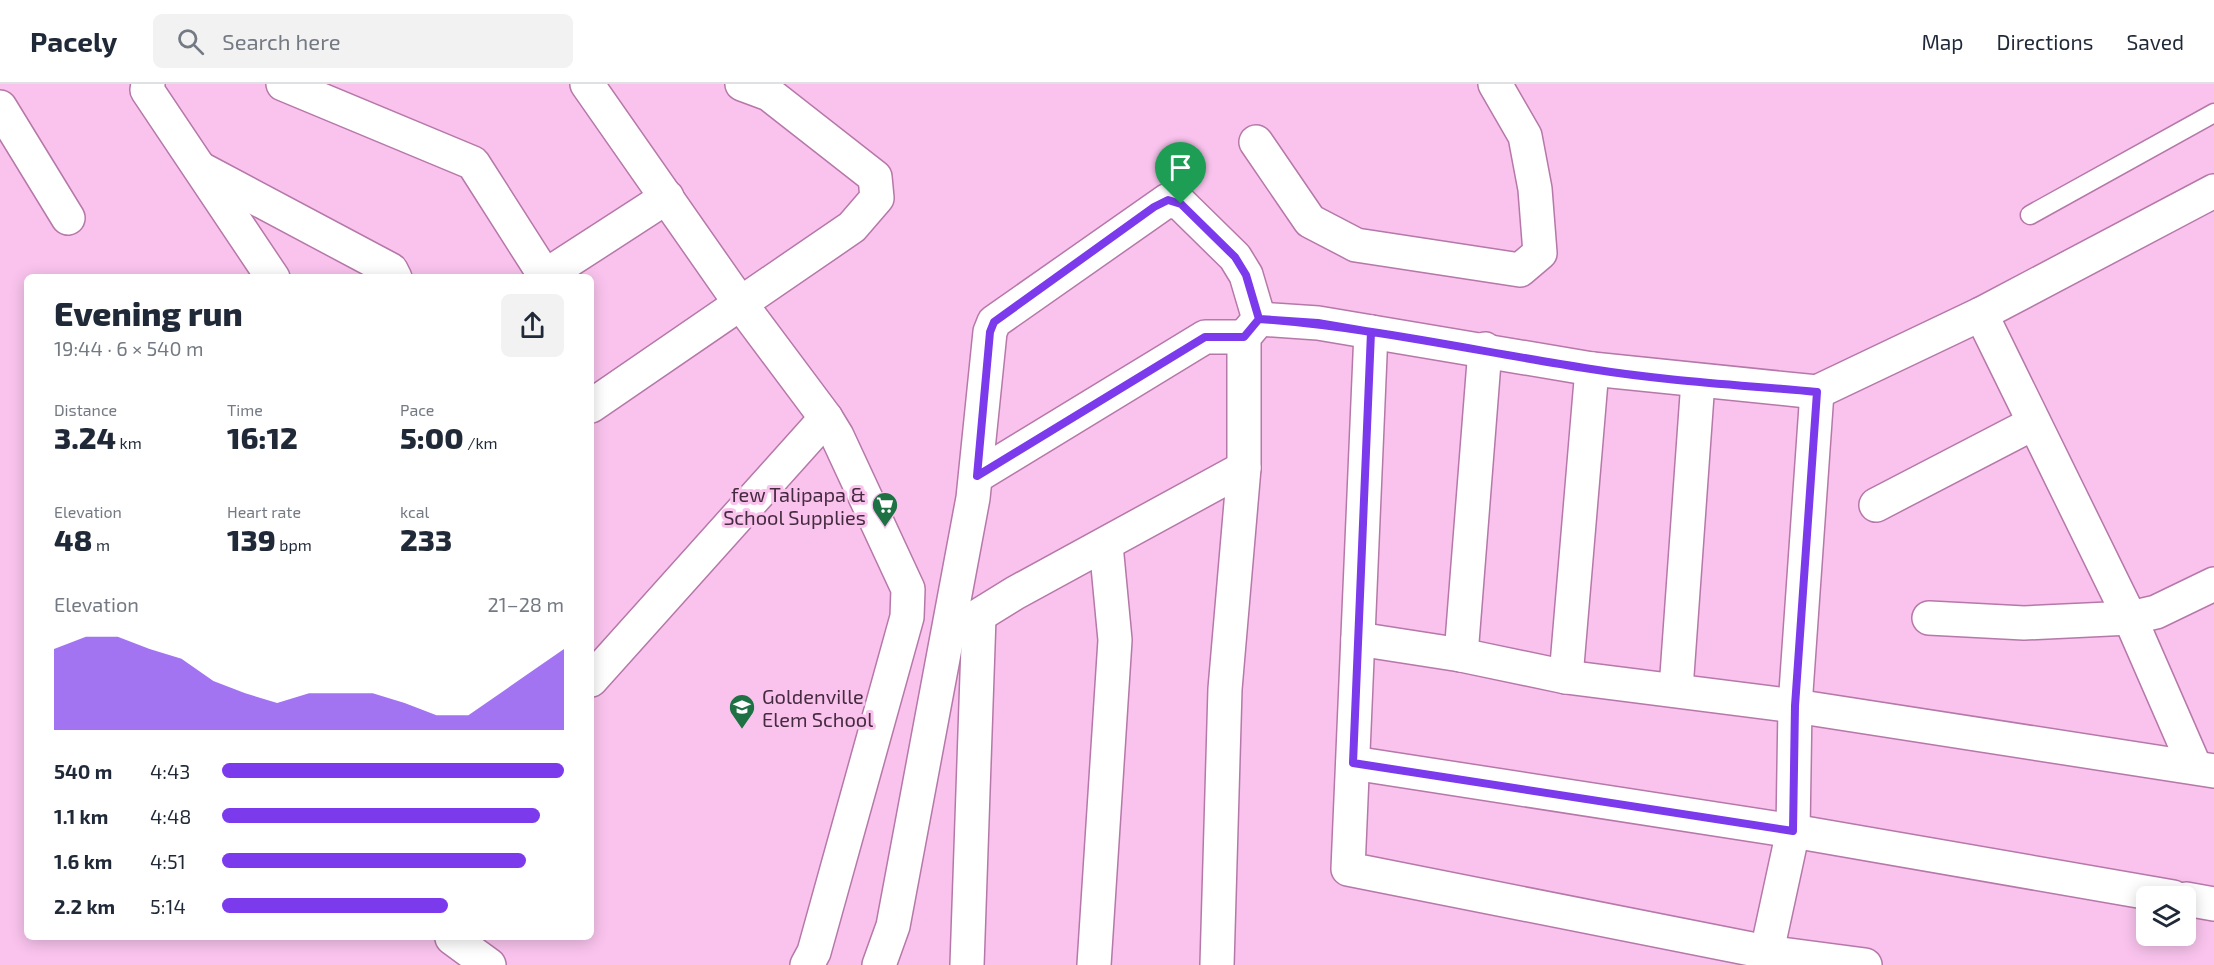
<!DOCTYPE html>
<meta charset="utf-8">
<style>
body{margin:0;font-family:"Exo 2",sans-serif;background:#f2f2f3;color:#1f2937;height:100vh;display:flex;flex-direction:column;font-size:22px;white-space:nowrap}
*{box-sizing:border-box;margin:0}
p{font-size:20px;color:#747a83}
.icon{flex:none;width:33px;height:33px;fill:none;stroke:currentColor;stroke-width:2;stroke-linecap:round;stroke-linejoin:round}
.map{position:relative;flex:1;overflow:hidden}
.drawer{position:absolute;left:24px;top:190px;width:570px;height:666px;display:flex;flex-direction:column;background:#fff;border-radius:9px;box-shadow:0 3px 15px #0003}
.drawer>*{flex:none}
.controls{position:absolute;left:2136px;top:802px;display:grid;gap:12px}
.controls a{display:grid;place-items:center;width:60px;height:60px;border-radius:9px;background:#fff;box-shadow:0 3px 15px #0003;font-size:30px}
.pin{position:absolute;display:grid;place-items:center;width:51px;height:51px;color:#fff;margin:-62px -26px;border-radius:50% 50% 50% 0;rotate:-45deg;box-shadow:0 0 6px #0007}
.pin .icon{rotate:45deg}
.round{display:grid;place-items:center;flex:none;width:63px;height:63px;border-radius:9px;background:#f2f2f3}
.head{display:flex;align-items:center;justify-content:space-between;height:102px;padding:0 30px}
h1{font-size:33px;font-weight:800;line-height:45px}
.metrics{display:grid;grid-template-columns:repeat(3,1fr);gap:9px;height:102px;padding:6px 30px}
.metrics div{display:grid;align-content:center}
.metrics b{font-size:30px;font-weight:800}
.metrics small{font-size:16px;font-weight:400}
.metrics p{font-size:16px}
.chart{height:168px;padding:12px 30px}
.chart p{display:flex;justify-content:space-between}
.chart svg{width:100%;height:108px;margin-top:6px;fill:#7c3aed;opacity:.7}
ul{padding:0 30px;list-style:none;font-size:20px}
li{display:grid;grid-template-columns:96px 72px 1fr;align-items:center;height:45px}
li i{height:15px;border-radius:8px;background:#7c3aed}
header{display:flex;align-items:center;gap:36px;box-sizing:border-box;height:84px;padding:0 30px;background:#fff;border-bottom:2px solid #e0e1e3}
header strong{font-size:28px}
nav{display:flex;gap:33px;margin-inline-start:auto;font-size:21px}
.search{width:420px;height:54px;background:#f2f2f3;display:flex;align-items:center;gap:15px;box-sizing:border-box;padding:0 21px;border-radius:9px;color:#747a83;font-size:22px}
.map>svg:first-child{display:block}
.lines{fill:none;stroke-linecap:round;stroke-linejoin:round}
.service-casing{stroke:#b678a9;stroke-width:21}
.minor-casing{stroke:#b678a9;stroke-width:36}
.tertiary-casing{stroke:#b678a9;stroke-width:36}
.service{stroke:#fff;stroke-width:18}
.minor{stroke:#fff;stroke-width:33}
.tertiary{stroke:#fff;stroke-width:33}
.route-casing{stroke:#fff;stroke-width:12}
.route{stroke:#7c3aed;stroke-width:8}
.labels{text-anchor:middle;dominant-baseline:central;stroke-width:6;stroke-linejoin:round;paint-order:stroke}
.poi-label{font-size:20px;fill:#452b3f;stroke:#f9c3ed;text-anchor:end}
</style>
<header>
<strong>Pacely</strong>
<div class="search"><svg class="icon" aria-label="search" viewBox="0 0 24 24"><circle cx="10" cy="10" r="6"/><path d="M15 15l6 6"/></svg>Search here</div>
<nav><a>Map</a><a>Directions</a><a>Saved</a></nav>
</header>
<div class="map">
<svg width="2214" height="881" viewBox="0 0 2214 881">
<rect width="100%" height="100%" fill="#f9c3ed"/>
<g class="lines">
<g class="service-casing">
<path id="service" d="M2030 131 2214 29"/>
</g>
<g class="minor-casing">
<g id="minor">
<path d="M148 0 147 6 273 194"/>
<path d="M283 0 473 79 545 192 542 194"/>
<path d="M0 23 68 134"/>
<path d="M1256 58 1310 137 1356 161 1520 186 1540 169 1535 105 1525 52 1495 0"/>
<path d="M203 86 391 186 395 194"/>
<path d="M545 192 667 113"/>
<path d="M1981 230 2130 534 2195 683"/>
<path d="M1259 235 1318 239 1592 285 1817 308 1981 230 2214 107"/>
<path d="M1371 248 1348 785 1766 868 1865 881"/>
<path d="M591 322 852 143 877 114 875 93 769 10 742 0"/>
<path d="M977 392 1205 253H1244"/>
<path d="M1876 421 2034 339"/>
<path d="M1929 534 2024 539 2130 534 2156 528 2214 500"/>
<path d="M960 543 1015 509 1244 384"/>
<path d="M1358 555 1461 571 1566 593 1795 622 2214 687"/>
<path d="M1461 571 1485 265"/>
<path d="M1566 593 1592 285"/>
<path d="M591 596 826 334"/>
<path d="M1676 605 1698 297"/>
<path d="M1353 679 1793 747 2173 813"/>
<path d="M2186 815 2214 820"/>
<path d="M452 854 489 881"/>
<path d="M879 881 893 842 973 414 990 248 994 238 1168 116 1181 120 1235 173 1246 191 1259 235 1244 253V384L1225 605 1217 881"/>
<path d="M967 881 979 533"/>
<path d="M1094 881 1115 556 1106 461"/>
<path d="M1764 881 1793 747 1795 622 1817 308"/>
</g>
</g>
<g class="tertiary-casing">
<path id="tertiary" d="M587 0 740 219 826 334 837 352 908 505 907 533 814 868 807 881"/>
</g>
<use href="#service" class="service"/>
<use href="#minor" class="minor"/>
<use href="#tertiary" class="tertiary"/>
</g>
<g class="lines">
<g class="route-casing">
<path id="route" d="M1181 120 1168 116 1154 123 994 238 990 248 977 392 1205 253H1244L1259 235 1318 239 1371 248 1353 679 1793 747 1795 622 1817 308C1742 301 1666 297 1591 285 1480 268 1371 243 1259 235L1246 191 1235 173 1181 120"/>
</g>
<use href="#route" class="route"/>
</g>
<defs>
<g id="supermarket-pin" transform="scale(1.35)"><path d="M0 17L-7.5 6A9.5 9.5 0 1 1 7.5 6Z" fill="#1d7143" stroke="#f9c3ed"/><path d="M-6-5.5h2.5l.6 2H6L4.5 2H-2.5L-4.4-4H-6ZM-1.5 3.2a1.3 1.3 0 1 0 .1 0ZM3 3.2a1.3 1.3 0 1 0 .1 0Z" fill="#fff"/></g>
<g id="school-pin" transform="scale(1.35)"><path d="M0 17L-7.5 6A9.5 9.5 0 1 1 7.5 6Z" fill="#1d7143" stroke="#f9c3ed"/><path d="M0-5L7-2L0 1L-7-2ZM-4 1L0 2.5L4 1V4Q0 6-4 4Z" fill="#fff"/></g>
</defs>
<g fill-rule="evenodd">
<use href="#supermarket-pin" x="885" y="421"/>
<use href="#school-pin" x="742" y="623"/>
</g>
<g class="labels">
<g class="poi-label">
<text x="866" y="410">few Talipapa &amp;<tspan x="866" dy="23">School Supplies</tspan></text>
<text x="762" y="612" text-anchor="start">Goldenville<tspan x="762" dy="23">Elem School</tspan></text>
</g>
</g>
</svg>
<div class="controls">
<a><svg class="icon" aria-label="layers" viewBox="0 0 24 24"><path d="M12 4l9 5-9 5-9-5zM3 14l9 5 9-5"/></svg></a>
</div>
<div class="pin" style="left:1181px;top:120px;background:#1e9e55"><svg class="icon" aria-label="arrive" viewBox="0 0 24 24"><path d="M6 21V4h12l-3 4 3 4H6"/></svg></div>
<section class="drawer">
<div class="head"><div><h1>Evening run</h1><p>19:44 · 6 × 540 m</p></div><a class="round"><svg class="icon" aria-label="share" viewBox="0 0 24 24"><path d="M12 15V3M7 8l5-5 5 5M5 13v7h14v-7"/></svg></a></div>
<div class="metrics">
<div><p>Distance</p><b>3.24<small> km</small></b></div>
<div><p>Time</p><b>16:12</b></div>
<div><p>Pace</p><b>5:00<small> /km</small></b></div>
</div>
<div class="metrics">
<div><p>Elevation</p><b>48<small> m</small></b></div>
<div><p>Heart rate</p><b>139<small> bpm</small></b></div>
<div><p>kcal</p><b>233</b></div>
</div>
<div class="chart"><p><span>Elevation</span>21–28 m</p>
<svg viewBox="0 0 160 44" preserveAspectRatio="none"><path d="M0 44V11L10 6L20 6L30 11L40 15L50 24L60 29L70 33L80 29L90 29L100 29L110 33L120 38L130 38L140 29L150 20L160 11V44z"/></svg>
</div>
<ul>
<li><b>540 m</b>4:43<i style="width:100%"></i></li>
<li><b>1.1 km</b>4:48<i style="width:93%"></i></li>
<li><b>1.6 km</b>4:51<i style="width:89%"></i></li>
<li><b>2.2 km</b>5:14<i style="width:66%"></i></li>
</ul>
</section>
</div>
